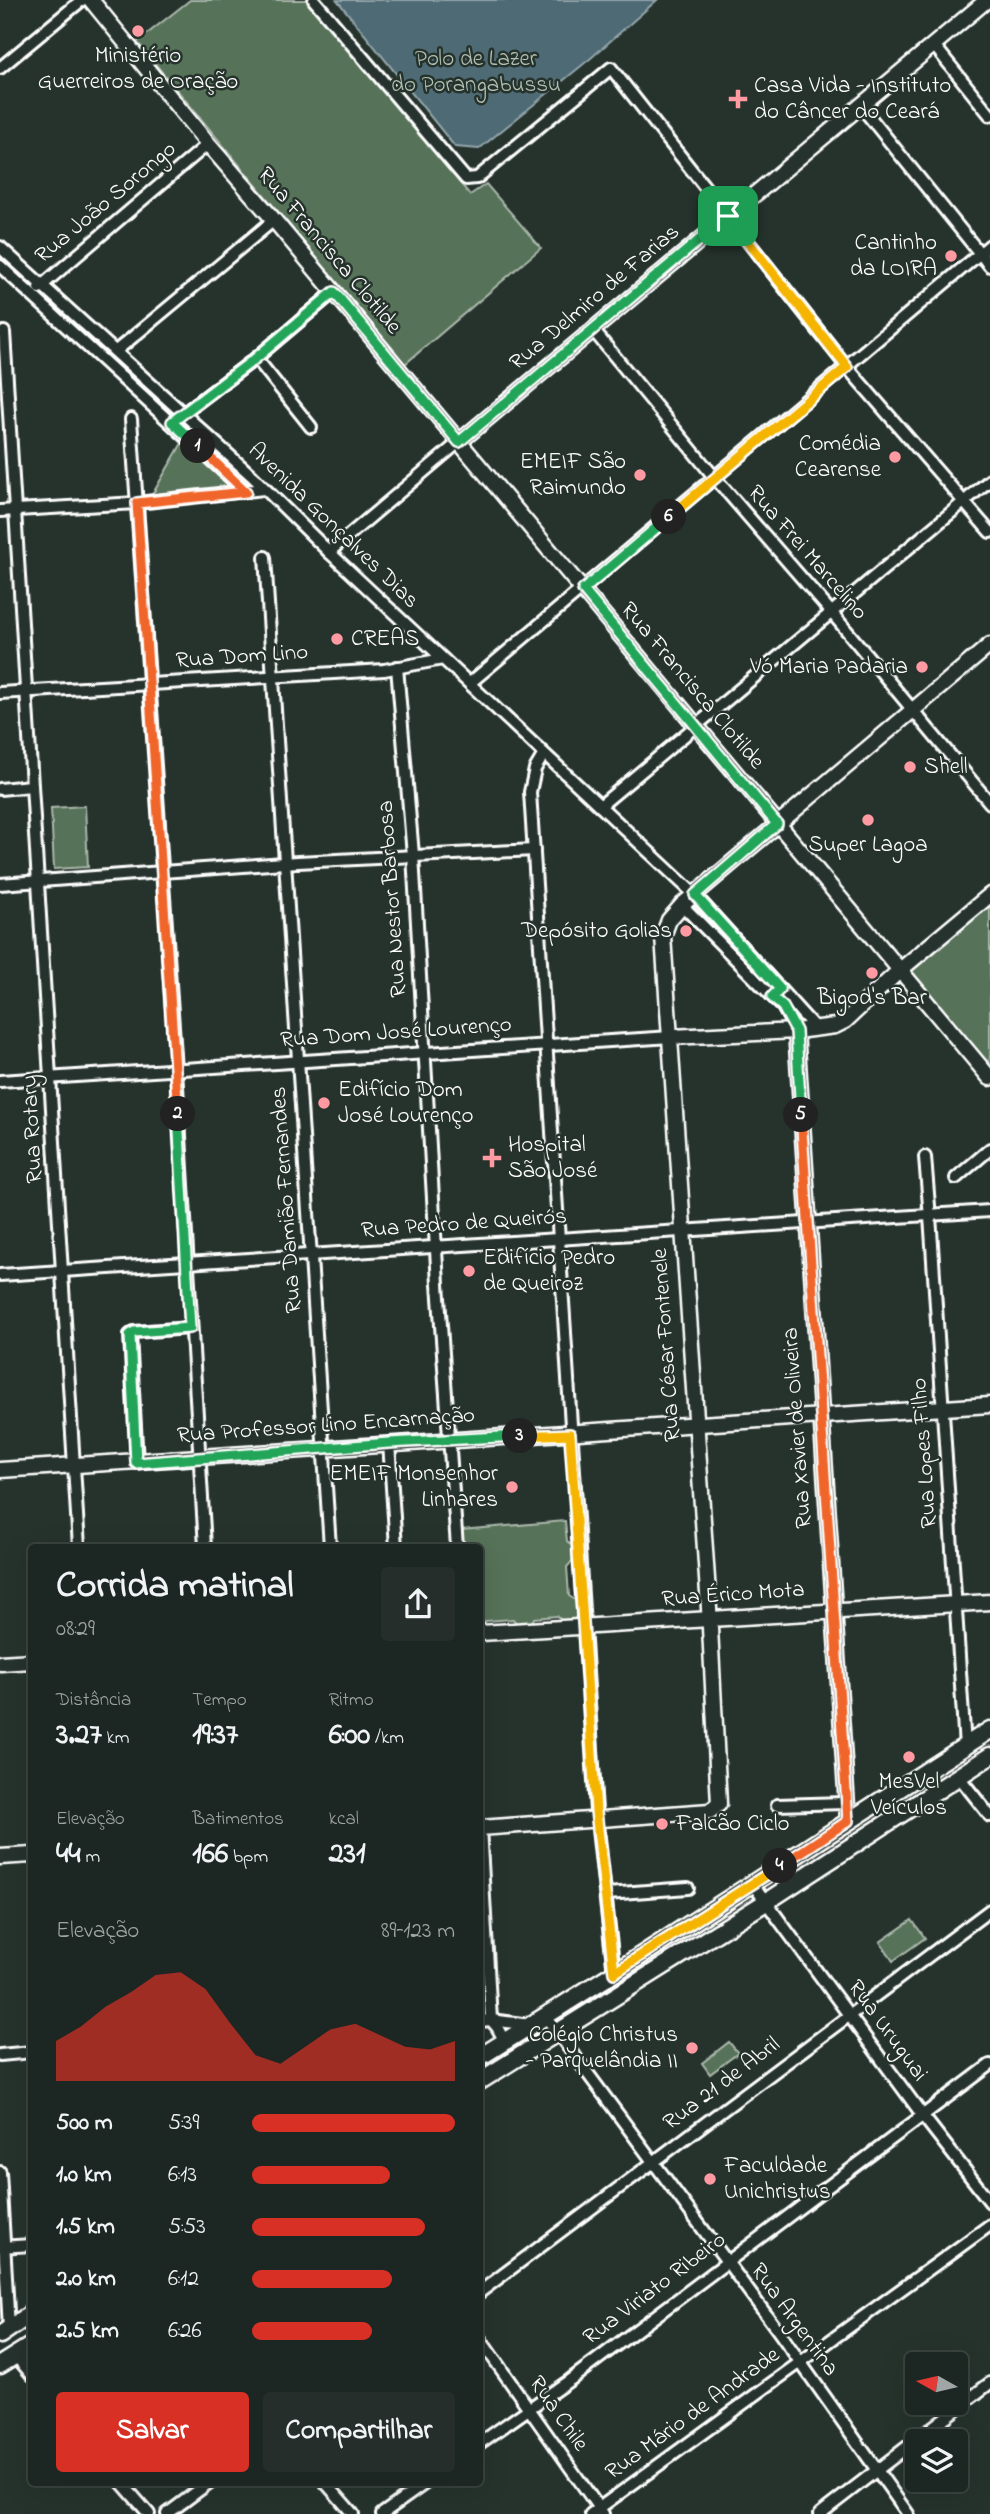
<!DOCTYPE html>
<html lang="pt">
<meta charset="utf-8">
<style>
body{margin:0;font-family:"Indie Flower",sans-serif;background:#252e2a;color:#f1f3f6;height:100vh;display:flex;flex-direction:column;font-size:26px;white-space:nowrap}
*{box-sizing:border-box;margin:0}
p{font-size:23px;color:#a0a5a5}
.icon{flex:none;width:38px;height:38px;fill:none;stroke:currentColor;stroke-width:2;stroke-linecap:round;stroke-linejoin:round}
.map{position:relative;flex:1;overflow:hidden}
.sheet{position:absolute;left:28px;top:1544px;width:455px;height:942px;display:flex;flex-direction:column;background:#1c2622;border-radius:7px;box-shadow:0 7px 28px #0002,0 0 0 2px #3a4340}
.sheet>*{flex:none}
.needle{width:46px;rotate:278deg}
.controls{position:absolute;left:905px;top:2352px;display:grid;gap:14px}
.controls a{display:grid;place-items:center;width:63px;height:63px;border-radius:7px;background:#1c2622;box-shadow:0 7px 28px #0002,0 0 0 2px #3a4340;font-size:35px}
.pin{position:absolute;display:grid;place-items:center;width:60px;height:60px;color:#fff;margin:-30px;border-radius:14px;box-shadow:0 4px 10px #0006}
.km{position:absolute;width:35px;height:35px;margin:-18px;border-radius:50%;background:#222;color:#fff;font-size:19px;line-height:35px;text-align:center}
.round{display:grid;place-items:center;flex:none;width:74px;height:74px;border-radius:7px;background:#252e2a}
.summary{display:flex;align-items:center;justify-content:space-between;height:119px;padding:0 28px}
h1{font-size:38px;font-weight:700;line-height:52px}
.figures{display:grid;grid-template-columns:repeat(3,1fr);gap:10px;height:119px;padding:7px 28px}
.figures div{display:grid;align-content:center}
.figures b{font-size:30px;font-weight:700}
.figures small{font-size:19px;font-weight:400}
.figures p{font-size:19px}
.chart{height:196px;padding:14px 28px}
.chart p{display:flex;justify-content:space-between}
.chart svg{width:100%;height:126px;margin-top:7px;fill:#d93025;opacity:.7}
.button{display:flex;gap:14px;margin-top:auto;padding:14px 28px}
.button a{flex:1;height:80px;border-radius:7px;background:#d93025;color:#fff;font-size:28px;font-weight:700;line-height:80px;text-align:center}
.button a+a{background:#252e2a;color:#f1f3f6}
ul{padding:0 28px;list-style:none;font-size:23px}
li{display:grid;grid-template-columns:112px 84px 1fr;align-items:center;height:52px}
li i{height:18px;border-radius:9px;background:#d93025}
.map>svg:first-child{display:block}
.green{fill:#577259;stroke:#abb8ac;stroke-width:2}
.water{fill:#4d6b74;stroke:#94a6ac;stroke-width:2}
.lines{fill:none;stroke-linecap:round;stroke-linejoin:round}
.street-casing{stroke:#fff;stroke-width:16}
.secondary-casing{stroke:#fff;stroke-width:19}
.primary-casing{stroke:#fff;stroke-width:21}
.street{stroke:#26332d;stroke-width:10}
.secondary{stroke:#26332d;stroke-width:14}
.primary{stroke:#26332d;stroke-width:16}
.split-1-casing{stroke:#fff;stroke-width:14}
.split-2-casing{stroke:#fff;stroke-width:14}
.split-3-casing{stroke:#fff;stroke-width:14}
.split-4-casing{stroke:#fff;stroke-width:14}
.split-5-casing{stroke:#fff;stroke-width:14}
.split-6-casing{stroke:#fff;stroke-width:14}
.split-7-casing{stroke:#fff;stroke-width:14}
.split-1{stroke:#22a559;stroke-width:9}
.split-2{stroke:#f0652b;stroke-width:9}
.split-3{stroke:#22a559;stroke-width:9}
.split-4{stroke:#f5b400;stroke-width:9}
.split-5{stroke:#f0652b;stroke-width:9}
.split-6{stroke:#22a559;stroke-width:9}
.split-7{stroke:#f5b400;stroke-width:9}
.poi-dot{fill:#ff9aa2;stroke:#26332d;stroke-width:2.5}
.labels{text-anchor:middle;dominant-baseline:central;stroke-width:5;stroke-linejoin:round;paint-order:stroke}
.poi-label{font-size:23px;fill:#fff;stroke:#26332d;text-anchor:start}
.park-label{font-size:23px;fill:#b3c0b4;stroke:#26332d}
.street-label{font-size:23px;fill:#fff;stroke:#26332d}
</style>
<div class="map">
<svg width="990" height="2514" viewBox="0 0 990 2514">
<rect width="100%" height="100%" fill="#26332d"/>
<filter id="ink" filterUnits="userSpaceOnUse"><feTurbulence type="fractalNoise" baseFrequency=".0143" numOctaves="2"/><feDisplacementMap in="SourceGraphic" scale="14" xChannelSelector="R" yChannelSelector="G"/><feConvolveMatrix kernelMatrix="1 2 1 2 8 2 1 2 1" color-interpolation-filters="sRGB"/></filter>
<g filter="url(#ink)">
<g class="green">
<path d="M190 0H307L470 195 486 184 541 248 405 364 137 42Z"/>
<path d="M182 443 230 486 229 491 152 495Z"/>
<path d="M85 806 88 867 54 869 51 808Z"/>
<path d="M990 905V1067L910 972Z"/>
<path d="M565 1521 567 1541 574 1548V1559L567 1567 569 1596 577 1601 579 1612 574 1620 563 1622 557 1616 534 1618 531 1624 518 1625 513 1619 486 1621 480 1627V1547H468L461 1541V1530Z"/>
<path d="M912 1920 925 1938 893 1961 880 1942Z"/>
<path d="M729 2042 738 2053 710 2074 702 2063Z"/>
</g>
<path class="water" d="M337 0H657L591 58 479 149 455 147Z"/>
<g class="lines">
<g class="street-casing">
<g id="street">
<path d="M314 0 466 179 477 178 611 68 847 367 990 532"/>
<path d="M933 44 990 115"/>
<path d="M0 68 82 0"/>
<path d="M860 105 990 266"/>
<path d="M0 247 251 475 329 552 695 895 816 1029"/>
<path d="M0 266 246 492"/>
<path d="M39 288 208 144"/>
<path d="M593 330 715 478 832 613 990 803"/>
<path d="M4 332 79 1547"/>
<path d="M116 351 274 220"/>
<path d="M256 358 311 427"/>
<path d="M180 416 256 358 334 292"/>
<path d="M131 419 176 1070 205 1547"/>
<path d="M0 511 137 503 264 489"/>
<path d="M329 552 459 442"/>
<path d="M265 557 330 1547"/>
<path d="M397 667 413 855 438 1284 457 1547"/>
<path d="M470 683 990 245"/>
<path d="M0 693 384 670 443 659"/>
<path d="M544 754 535 769 530 792 596 1811 614 1973"/>
<path d="M0 789 31 786"/>
<path d="M600 806 990 480"/>
<path d="M0 884 298 862 534 850"/>
<path d="M682 905 783 1007 796 1031"/>
<path d="M0 1081 671 1037"/>
<path d="M925 1157 931 1230 965 1747"/>
<path d="M956 1178 990 1149"/>
<path d="M0 1275 990 1211"/>
<path d="M389 1443 396 1547"/>
<path d="M137 1463 130 1335 134 1332 190 1328"/>
<path d="M959 1777 990 1816"/>
<path d="M777 1805 845 1803"/>
<path d="M480 1827 491 2020 497 2027 505 2042"/>
<path d="M752 1883 923 2116 990 2202"/>
<path d="M607 1894 688 1888"/>
<path d="M546 2017 779 2332 908 2514"/>
<path d="M480 2021 491 2020 530 2025"/>
<path d="M0 2055 32 2052"/>
<path d="M0 2172 9 2329"/>
<path d="M0 2247 32 2245"/>
<path d="M480 2292 990 1910"/>
<path d="M480 2339 603 2514"/>
<path d="M15 2355 32 2375"/>
<path d="M480 2443 570 2380 990 2065"/>
<path d="M121 2482 149 2514"/>
<path d="M325 2482 353 2514"/>
<path d="M167 2514 210 2482"/>
<path d="M382 2514 427 2482"/>
<path d="M591 2514 990 2225"/>
<path d="M820 2514 990 2383"/>
</g>
</g>
<g class="secondary-casing">
<g id="secondary">
<path d="M91 0 208 144 274 220 990 1078"/>
<path d="M459 442 987 0"/>
<path d="M796 1031 848 1821"/>
<path d="M671 1037 796 1031 835 1026 845 1021 899 971 990 895"/>
<path d="M0 1470 990 1405"/>
<path d="M480 1633 990 1602"/>
<path d="M0 1663 32 1661"/>
<path d="M480 1828 710 1811 719 1804 709 1608 663 936 669 920 682 905 990 645"/>
<path d="M0 1857 32 1855"/>
</g>
</g>
<g class="primary-casing">
<g id="primary">
<path d="M480 2057 614 1973 990 1730"/>
<path d="M480 2081 766 1902 990 1756"/>
<path d="M0 2335 32 2313"/>
<path d="M0 2365 32 2345"/>
</g>
</g>
<use href="#street" class="street"/>
<use href="#secondary" class="secondary"/>
<use href="#primary" class="primary"/>
</g>
</g>
<g class="lines" filter="url(#ink)">
<g class="split-1-casing">
<path id="split-1" d="M198 446 172 422 256 358 334 292 459 442 728 216"/>
</g>
<g class="split-2-casing">
<path id="split-2" d="M178 1114 137 503 246 492 198 446"/>
</g>
<g class="split-3-casing">
<path id="split-3" d="M178 1114 190 1328 134 1332 130 1335 136 1463 389 1443 520 1436"/>
</g>
<g class="split-4-casing">
<path id="split-4" d="M520 1436 570 1434 596 1811 614 1973 780 1866"/>
</g>
<g class="split-5-casing">
<path id="split-5" d="M780 1866 848 1821 801 1115"/>
</g>
<g class="split-6-casing">
<path id="split-6" d="M669 517 583 590 777 824 695 895 780 989 772 997 783 1007 796 1031 801 1115"/>
</g>
<g class="split-7-casing">
<path id="split-7" d="M669 517 847 367 728 216"/>
</g>
<use href="#split-1" class="split-1"/>
<use href="#split-2" class="split-2"/>
<use href="#split-3" class="split-3"/>
<use href="#split-4" class="split-4"/>
<use href="#split-5" class="split-5"/>
<use href="#split-6" class="split-6"/>
<use href="#split-7" class="split-7"/>
</g>
<g class="poi-dot">
<circle cx="138" cy="31" r="7"/>
<path d="M734.5 88.5h7v7h7v7h-7v7h-7v-7h-7v-7h7z"/>
<circle cx="951" cy="256" r="7"/>
<circle cx="895" cy="457" r="7"/>
<circle cx="640" cy="475" r="7"/>
<circle cx="337" cy="639" r="7"/>
<circle cx="922" cy="667" r="7"/>
<circle cx="910" cy="767" r="7"/>
<circle cx="868" cy="820" r="7"/>
<circle cx="686" cy="931" r="7"/>
<circle cx="872" cy="973" r="7"/>
<circle cx="324" cy="1103" r="7"/>
<path d="M488.5 1147.5h7v7h7v7h-7v7h-7v-7h-7v-7h7z"/>
<circle cx="469" cy="1271" r="7"/>
<circle cx="512" cy="1487" r="7"/>
<circle cx="909" cy="1757" r="7"/>
<circle cx="662" cy="1824" r="7"/>
<circle cx="692" cy="2048" r="7"/>
<circle cx="710" cy="2179" r="7"/>
</g>
<g class="labels">
<g class="poi-label">
<text x="138" y="56" text-anchor="middle">Ministério<tspan x="138" dy="26">Guerreiros de Oração</tspan></text>
<text x="754" y="86">Casa Vida - Instituto<tspan x="754" dy="26">do Câncer do Ceará</tspan></text>
<text x="937" y="243" text-anchor="end">Cantinho<tspan x="937" dy="26">da LOIRA</tspan></text>
<text x="881" y="444" text-anchor="end">Comédia<tspan x="881" dy="26">Cearense</tspan></text>
<text x="626" y="462" text-anchor="end">EMEIF São<tspan x="626" dy="26">Raimundo</tspan></text>
<text x="351" y="639">CREAS</text>
<text x="908" y="667" text-anchor="end">Vó Maria Padaria</text>
<text x="924" y="767">Shell</text>
<text x="868" y="845" text-anchor="middle">Super Lagoa</text>
<text x="672" y="931" text-anchor="end">Depósito Golias</text>
<text x="872" y="998" text-anchor="middle">Bigod's Bar</text>
<text x="338" y="1090">Edifício Dom<tspan x="338" dy="26">José Lourenço</tspan></text>
<text x="508" y="1145">Hospital<tspan x="508" dy="26">São José</tspan></text>
<text x="483" y="1258">Edifício Pedro<tspan x="483" dy="26">de Queiroz</tspan></text>
<text x="498" y="1474" text-anchor="end">EMEIF Monsenhor<tspan x="498" dy="26">Linhares</tspan></text>
<text x="909" y="1782" text-anchor="middle">MesVel<tspan x="909" dy="26">Veículos</tspan></text>
<text x="676" y="1824">Falcão Ciclo</text>
<text x="678" y="2035" text-anchor="end">Colégio Christus<tspan x="678" dy="26">- Parquelândia II</tspan></text>
<text x="724" y="2166">Faculdade<tspan x="724" dy="26">Unichristus</tspan></text>
</g>
<g class="park-label">
<text x="476" y="59">Polo de Lazer<tspan x="476" dy="26">do Porangabussu</tspan></text>
</g>
<g class="street-label">
<text transform="translate(106 203) rotate(-40)">Rua João Sorongo</text>
<text transform="translate(329 251) rotate(50)">Rua Francisca Clotilde</text>
<text transform="translate(595 298) rotate(-40)">Rua Delmiro de Farias</text>
<text transform="translate(333 526) rotate(44)">Avenida Gonçalves Dias</text>
<text transform="translate(807 553) rotate(49)">Rua Frei Marcelino</text>
<text transform="translate(242 657) rotate(-4)">Rua Dom Lino</text>
<text transform="translate(692 686) rotate(50)">Rua Francisca Clotilde</text>
<text transform="translate(393 899) rotate(-94)">Rua Nestor Barbosa</text>
<text transform="translate(396 1033) rotate(-4)">Rua Dom José Lourenço</text>
<text transform="translate(33 1129) rotate(-93)">Rua Rotary</text>
<text transform="translate(287 1200) rotate(-94)">Rua Damião Fernandes</text>
<text transform="translate(464 1224) rotate(-4)">Rua Pedro de Queirós</text>
<text transform="translate(667 1345) rotate(-94)">Rua César Fontenele</text>
<text transform="translate(326 1426) rotate(-4)">Rua Professor Lino Encarnação</text>
<text transform="translate(798 1428) rotate(-94)">Rua Xavier de Oliveira</text>
<text transform="translate(925 1453) rotate(-94)">Rua Lopes Filho</text>
<text transform="translate(733 1595) rotate(-4)">Rua Érico Mota</text>
<text transform="translate(887 2031) rotate(54)">Rua Uruguai</text>
<text transform="translate(722 2084) rotate(-37)">Rua 21 de Abril</text>
<text transform="translate(655 2289) rotate(-37)">Rua Viriato Ribeiro</text>
<text transform="translate(794 2320) rotate(54)">Rua Argentina</text>
<text transform="translate(558 2414) rotate(55)">Rua Chile</text>
<text transform="translate(693 2414) rotate(-36)">Rua Mário de Andrade</text>
</g>
</g>
</svg>
<div class="controls">
<a><svg class="needle" viewBox="-14 -14 28 28"><path d="M0-13l5 13h-10z" fill="#e53935"/><path d="M0 13l5-13h-10z" fill="#a0a5a5"/></svg></a>
<a><svg class="icon" aria-label="layers" viewBox="0 0 24 24"><path d="M12 4l9 5-9 5-9-5zM3 14l9 5 9-5"/></svg></a>
</div>
<div class="pin" style="left:728px;top:216px;background:#1e9e55"><svg class="icon" aria-label="arrive" viewBox="0 0 24 24"><path d="M6 21V4h12l-3 4 3 4H6"/></svg></div>
<b class="km" style="left:198px;top:446px">1</b>
<b class="km" style="left:178px;top:1114px">2</b>
<b class="km" style="left:520px;top:1436px">3</b>
<b class="km" style="left:780px;top:1866px">4</b>
<b class="km" style="left:801px;top:1115px">5</b>
<b class="km" style="left:669px;top:517px">6</b>
<section class="sheet">
<div class="summary"><div><h1>Corrida matinal</h1><p>08:29</p></div><a class="round"><svg class="icon" aria-label="share" viewBox="0 0 24 24"><path d="M12 15V3M7 8l5-5 5 5M5 13v7h14v-7"/></svg></a></div>
<div class="figures">
<div><p>Distância</p><b>3.27<small> km</small></b></div>
<div><p>Tempo</p><b>19:37</b></div>
<div><p>Ritmo</p><b>6:00<small> /km</small></b></div>
</div>
<div class="figures">
<div><p>Elevação</p><b>44<small> m</small></b></div>
<div><p>Batimentos</p><b>166<small> bpm</small></b></div>
<div><p>kcal</p><b>231</b></div>
</div>
<div class="chart"><p><span>Elevação</span>89–123 m</p>
<svg viewBox="0 0 160 44" preserveAspectRatio="none"><path d="M0 44V30L10 25L20 18L30 13L40 7L50 6L60 12L70 24L80 35L90 38L100 32L110 26L120 24L130 28L140 32L150 33L160 30V44z"/></svg>
</div>
<ul>
<li><b>500 m</b>5:39<i style="width:100%"></i></li>
<li><b>1.0 km</b>6:13<i style="width:68%"></i></li>
<li><b>1.5 km</b>5:53<i style="width:85%"></i></li>
<li><b>2.0 km</b>6:12<i style="width:69%"></i></li>
<li><b>2.5 km</b>6:26<i style="width:59%"></i></li>
</ul>
<div class="button"><a>Salvar</a><a>Compartilhar</a></div>
</section>
</div>
